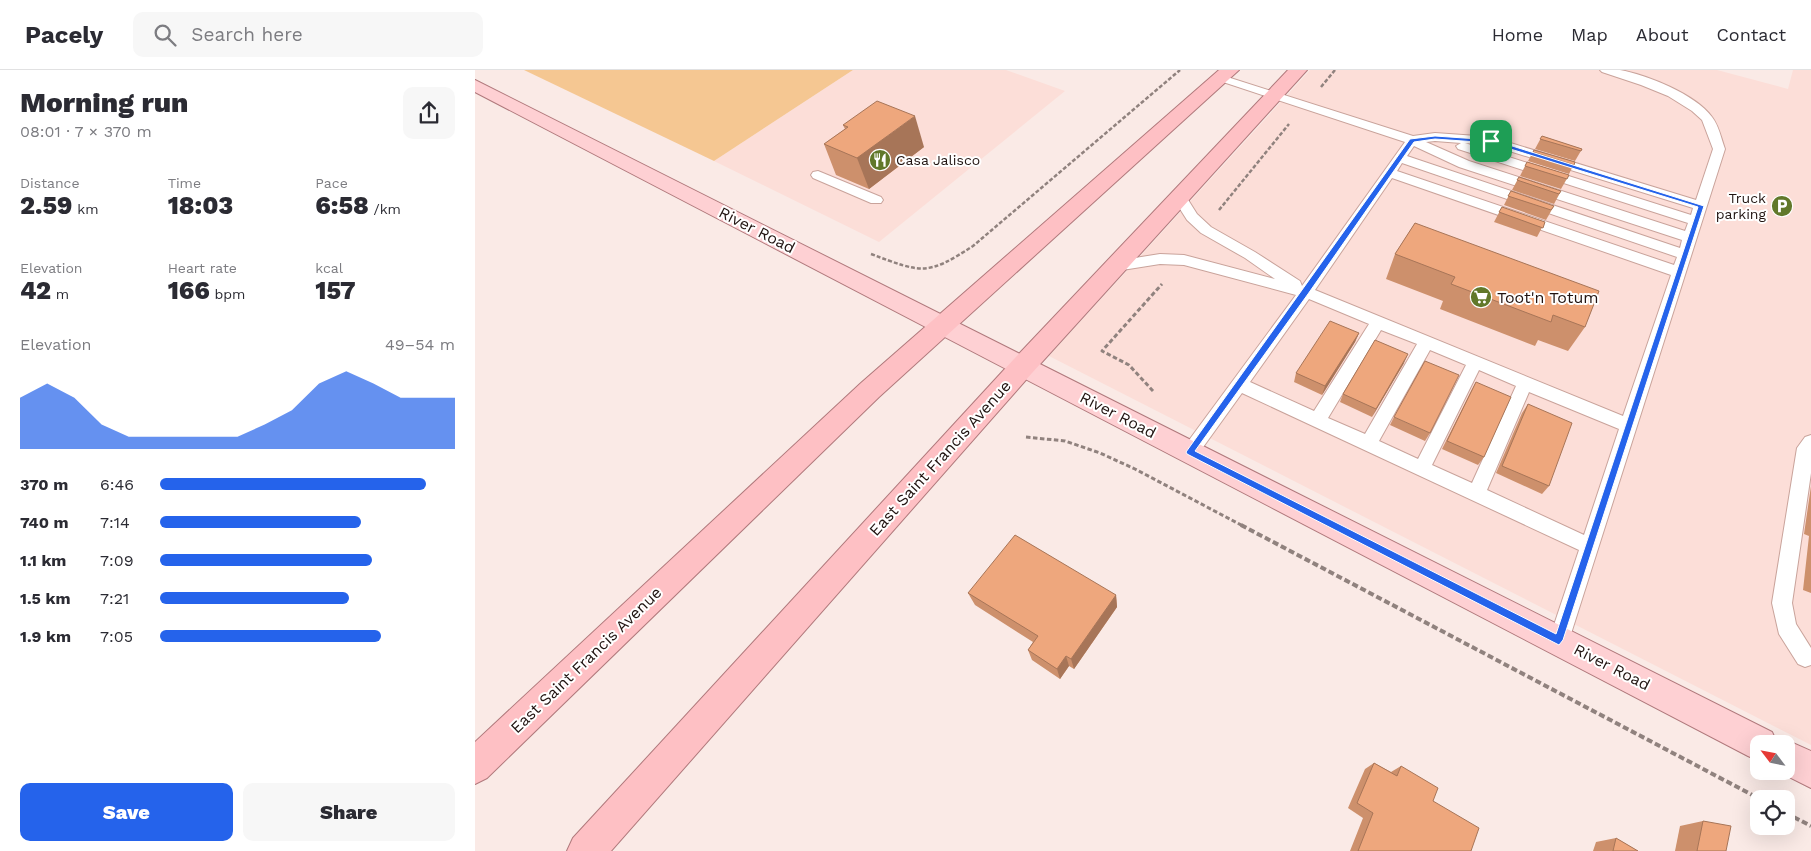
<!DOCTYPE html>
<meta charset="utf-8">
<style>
body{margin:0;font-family:"Work Sans",sans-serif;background:#f7f7f7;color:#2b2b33;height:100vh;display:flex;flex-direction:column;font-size:19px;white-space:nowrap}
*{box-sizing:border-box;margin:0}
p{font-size:16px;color:#7c7c81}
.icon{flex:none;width:28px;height:28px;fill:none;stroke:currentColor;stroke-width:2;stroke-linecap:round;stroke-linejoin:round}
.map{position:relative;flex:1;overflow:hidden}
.panel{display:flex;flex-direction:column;background:#fff;width:475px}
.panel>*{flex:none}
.needle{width:32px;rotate:302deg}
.tools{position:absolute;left:1275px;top:665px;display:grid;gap:10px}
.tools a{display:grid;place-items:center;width:45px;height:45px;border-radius:10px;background:#fff;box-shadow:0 5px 20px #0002;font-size:25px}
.pin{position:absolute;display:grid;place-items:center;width:42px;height:42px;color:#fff;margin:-21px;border-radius:10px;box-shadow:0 2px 8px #0006}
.round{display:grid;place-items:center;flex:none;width:52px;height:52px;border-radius:10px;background:#f7f7f7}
.overview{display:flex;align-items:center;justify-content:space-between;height:85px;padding:0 20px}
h1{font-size:28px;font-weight:800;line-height:38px}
.figures{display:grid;grid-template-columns:repeat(3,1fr);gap:8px;height:85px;padding:5px 20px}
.figures div{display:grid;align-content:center}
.figures b{font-size:25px;font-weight:800}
.figures small{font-size:14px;font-weight:400}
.figures p{font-size:14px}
.chart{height:140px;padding:10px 20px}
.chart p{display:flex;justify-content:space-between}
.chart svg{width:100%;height:90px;margin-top:5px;fill:#2563eb;opacity:.7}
.action{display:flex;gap:10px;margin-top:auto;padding:10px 20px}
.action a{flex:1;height:58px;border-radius:10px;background:#2563eb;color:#fff;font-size:20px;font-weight:800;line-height:58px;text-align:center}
.action a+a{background:#f7f7f7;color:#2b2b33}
ul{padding:0 20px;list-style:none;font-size:16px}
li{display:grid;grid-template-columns:80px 60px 1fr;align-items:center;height:38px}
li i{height:12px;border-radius:6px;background:#2563eb}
header{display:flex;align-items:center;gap:30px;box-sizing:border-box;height:70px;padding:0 25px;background:#fff;border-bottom:1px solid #e1e1e2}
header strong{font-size:24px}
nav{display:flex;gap:28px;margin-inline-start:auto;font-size:18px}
.search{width:350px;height:45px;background:#f7f7f7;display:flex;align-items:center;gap:12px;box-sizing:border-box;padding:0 18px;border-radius:10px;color:#7c7c81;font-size:19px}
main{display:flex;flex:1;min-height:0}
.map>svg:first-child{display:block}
.built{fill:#fcded8}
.green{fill:#f5c792}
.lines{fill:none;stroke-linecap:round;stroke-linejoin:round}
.service-casing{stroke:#c9a39b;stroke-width:2}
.primary-casing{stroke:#b0797c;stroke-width:2}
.trunk-casing{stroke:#b0797c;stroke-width:2}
.path-far2{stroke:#90827e;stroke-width:2.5;stroke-dasharray:4 2;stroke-linecap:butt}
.path-far1{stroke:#90827e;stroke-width:3;stroke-dasharray:4.5 2.5;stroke-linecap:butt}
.path{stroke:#90827e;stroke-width:4;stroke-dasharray:6 3;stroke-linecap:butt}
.service{fill:#fff;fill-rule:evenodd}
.primary{fill:#fed0d3;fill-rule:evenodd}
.trunk{fill:#fec0c4;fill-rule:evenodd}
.wall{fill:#cd906c}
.shaded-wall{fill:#a77558}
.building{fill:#eea77d;stroke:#a77558}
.route{fill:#2563eb;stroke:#fff;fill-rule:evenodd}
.labels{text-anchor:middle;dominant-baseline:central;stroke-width:4;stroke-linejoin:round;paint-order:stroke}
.far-poi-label{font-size:14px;fill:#211411;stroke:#fff;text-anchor:start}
.street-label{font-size:16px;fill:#211411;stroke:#fff}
.poi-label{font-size:16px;fill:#211411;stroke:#fff;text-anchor:start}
</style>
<header>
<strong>Pacely</strong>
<div class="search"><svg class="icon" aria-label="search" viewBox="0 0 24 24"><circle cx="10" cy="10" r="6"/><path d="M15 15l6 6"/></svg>Search here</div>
<nav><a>Home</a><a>Map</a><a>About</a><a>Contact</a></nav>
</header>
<main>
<section class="panel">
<div class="overview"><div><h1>Morning run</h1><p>08:01 · 7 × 370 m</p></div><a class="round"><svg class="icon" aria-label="share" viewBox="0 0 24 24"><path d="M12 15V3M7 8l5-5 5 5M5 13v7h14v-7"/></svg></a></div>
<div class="figures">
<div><p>Distance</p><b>2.59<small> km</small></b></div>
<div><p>Time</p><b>18:03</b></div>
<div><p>Pace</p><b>6:58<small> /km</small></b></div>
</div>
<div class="figures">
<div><p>Elevation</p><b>42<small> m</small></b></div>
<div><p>Heart rate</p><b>166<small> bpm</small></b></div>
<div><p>kcal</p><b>157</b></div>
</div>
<div class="chart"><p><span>Elevation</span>49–54 m</p>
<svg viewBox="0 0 160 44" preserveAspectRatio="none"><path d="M0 44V19L10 12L20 19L30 32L40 38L50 38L60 38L70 38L80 38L90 32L100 25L110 12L120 6L130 12L140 19L150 19L160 19V44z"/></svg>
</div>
<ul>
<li><b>370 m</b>6:46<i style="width:90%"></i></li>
<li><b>740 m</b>7:14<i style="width:68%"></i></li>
<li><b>1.1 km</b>7:09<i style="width:72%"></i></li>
<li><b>1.5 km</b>7:21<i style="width:64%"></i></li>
<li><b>1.9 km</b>7:05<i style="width:75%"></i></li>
</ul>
<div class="action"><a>Save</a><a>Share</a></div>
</section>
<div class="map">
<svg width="1336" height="781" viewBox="0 0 1336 781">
<rect width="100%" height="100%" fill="#faeae6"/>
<g class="built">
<path d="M378 0H531L590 21 404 172 239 91Z"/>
<path d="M835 0H1242L1313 19 1318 0H1336V675L574 286Z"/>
</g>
<path class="green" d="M49 0H378L239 91Z"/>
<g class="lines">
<g class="service-casing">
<g id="service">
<path d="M1125 0C1132 0 1139 0 1145 0 1172 5 1220 24 1237 47 1244 56 1246 68 1250 79L1094 570 1091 577 1084 580 1077 577 1074 570 1104 480 767 323 721 387 715 389 709 387 706 382 709 377 821 225 709 195 685 194 641 201 636 200 634 196 636 192 641 191 685 184 709 185 800 209 770 188 726 163 712 150 698 128 705 124 710 125 722 144 736 157 780 182 825 211 827 216 930 72 742 10 740 8 742 6 746 5 938 66 960 63 1016 67 1221 130 1238 79 1227 50 1217 41 1193 26 1166 15 1127 2ZM960 71 986 73 981 76 983 79 1213 153 1210 161 994 91 951 72ZM990 73 1015 75 1218 138 1216 145ZM939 76 984 97 1207 170 1205 178 932 86ZM927 93 1202 187 1199 195 922 101ZM917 108 1196 205 1148 346 840 220ZM834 229 894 254 839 341 775 312ZM906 260 942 274 890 364 853 348ZM955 280 991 295 943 389 904 371ZM1004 300 1041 316 997 413 957 395ZM1054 322 1144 359 1109 465 1012 420Z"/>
<path d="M343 101 406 127 408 130 406 133H396L338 108 336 105 338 102Z"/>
<path d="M1336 365V403L1317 533 1321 554 1336 578V595L1330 597 1323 594 1304 564 1297 533 1322 378 1330 367Z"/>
</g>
</g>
<g class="primary-casing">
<path id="primary" d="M0 10 1297 662 1302 673 1311 670 1336 681V718L1302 701H1311V674H1284V691L1273 686 0 22Z"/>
</g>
<g class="trunk-casing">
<g id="trunk">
<path d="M744 0H764L404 327 12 708 0 714V672L386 313Z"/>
<path d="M813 0H832L557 303 136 781H92L98 768 539 289Z"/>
</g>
</g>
<g class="path-far2">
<path d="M846 17 860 0"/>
<path d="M744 140 814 54"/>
<path d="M396 184C447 203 452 206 498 176L705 0"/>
</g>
<g class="path-far1">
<path d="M678 321 654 295 627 281 687 214"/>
<path d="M551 367 590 371 625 383 660 399 768 456"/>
</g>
<g class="path">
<path d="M766 455 1285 729"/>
<path d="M1311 743 1336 756"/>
</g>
<use href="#service" class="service"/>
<use href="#primary" class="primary"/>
<use href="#trunk" class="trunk"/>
</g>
<g class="wall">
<path d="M368 55 449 77 394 119 361 105 349 74 370 59Z"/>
<path d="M1067 66 1107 79 1100 91 1060 79Z"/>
<path d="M1059 80 1100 92 1094 104 1053 91Z"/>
<path d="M1052 92 1094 105 1086 119 1045 106Z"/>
<path d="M1044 107 1086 121 1079 134 1037 120Z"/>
<path d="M1036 121 1079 136 1071 150 1029 135Z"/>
<path d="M1027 137 1070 152 1062 167 1019 152Z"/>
<path d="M940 153 1110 257 1093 281 1063 270 1060 276 965 239 968 231 911 209 920 184Z"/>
<path d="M884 263 880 272 847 325 819 312 821 303Z"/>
<path d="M929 293 897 347 865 332 868 324Z"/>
<path d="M1001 312 1009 387 1003 395 967 379 996 321Z"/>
<path d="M1053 334 1074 416 1067 424 1021 403 1047 343Z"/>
<path d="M919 347 955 363 950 371 915 355Z"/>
<path d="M1336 416V523L1328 520 1334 466 1329 464Z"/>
<path d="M493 523 641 525 642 537 599 599 594 596 585 609 557 590 553 580 558 572 500 535Z"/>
<path d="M899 693 916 702 926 696 958 731 996 781H875L888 748 873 738 890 699Z"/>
<path d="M1228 751 1251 781H1200L1205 756Z"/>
<path d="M1141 768 1163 781H1118L1121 772Z"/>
</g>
<g class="shaded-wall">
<path d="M440 46 449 77 394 119 382 88Z"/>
<path d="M884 263 880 272 847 325 850 316Z"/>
<path d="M933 284 929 293 897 347 901 339Z"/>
<path d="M641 525 642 537 599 599 596 589Z"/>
<path d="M591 586 594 596 585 609 582 599Z"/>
</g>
<g class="building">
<path d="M402 31 440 46 382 88 349 74 373 57 368 55Z"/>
<path d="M1067 66 1107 79 1106 81 1065 69Z"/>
<path d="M1059 80 1100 92 1099 95 1058 82Z"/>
<path d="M1052 92 1094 105 1092 109 1050 96Z"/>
<path d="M1044 107 1086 121 1084 124 1042 110Z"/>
<path d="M1036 121 1079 136 1076 140 1033 126Z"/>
<path d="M1027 137 1070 152 1068 158 1024 142Z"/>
<path d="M940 153 1124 221 1110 257 1078 245 1076 252 976 214 980 207 920 184Z"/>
<path d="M855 251 884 263 850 316 821 303Z"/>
<path d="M900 270 933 284 901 339 868 324Z"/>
<path d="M950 291 984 305 955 363 919 347Z"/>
<path d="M1001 312 1036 327 1009 387 972 371Z"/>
<path d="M1053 334 1097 353 1074 416 1027 396Z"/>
<path d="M540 465 641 525 596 589 591 586 582 599 553 580 563 566 493 523Z"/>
<path d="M899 693 922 706 926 696 963 718 958 731 1004 758 996 781H883L898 743 882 733Z"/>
<path d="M1228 751 1256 756 1251 781H1222Z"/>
<path d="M1141 768 1163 781H1138Z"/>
</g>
<path class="route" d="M960 66 1018 70 1229 136 1088 570 1084 575 712 384 711 382 935 69ZM960 69 1016 73 1223 137 1081 564 720 381 833 224 939 72Z"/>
<defs>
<g id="restaurant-disc" transform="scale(1.125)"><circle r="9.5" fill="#61782a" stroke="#fff"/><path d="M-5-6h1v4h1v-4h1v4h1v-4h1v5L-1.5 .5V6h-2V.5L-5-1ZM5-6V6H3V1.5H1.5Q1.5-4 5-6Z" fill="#fff"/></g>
<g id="parking-disc" transform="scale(1.125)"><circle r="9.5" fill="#61782a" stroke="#fff"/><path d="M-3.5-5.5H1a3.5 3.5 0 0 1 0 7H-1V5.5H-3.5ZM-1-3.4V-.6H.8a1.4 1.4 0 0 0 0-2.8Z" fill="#fff"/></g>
<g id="supermarket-disc" transform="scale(1.125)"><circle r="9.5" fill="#61782a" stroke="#fff"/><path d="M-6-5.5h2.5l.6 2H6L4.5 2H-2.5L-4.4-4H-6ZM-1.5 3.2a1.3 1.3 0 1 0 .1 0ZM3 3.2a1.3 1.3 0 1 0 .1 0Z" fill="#fff"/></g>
</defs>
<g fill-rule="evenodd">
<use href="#restaurant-disc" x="405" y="90"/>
<use href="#parking-disc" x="1307" y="136"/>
<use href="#supermarket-disc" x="1006" y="227"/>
</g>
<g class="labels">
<g class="far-poi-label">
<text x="421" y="90">Casa Jalisco</text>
<text x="1291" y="128" text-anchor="end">Truck<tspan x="1291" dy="16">parking</tspan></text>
</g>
<g class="street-label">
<text transform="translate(282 160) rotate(27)">River Road</text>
<text transform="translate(643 345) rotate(27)">River Road</text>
<text transform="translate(465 388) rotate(-48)">East Saint Francis Avenue</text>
<text transform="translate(111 590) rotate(-44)">East Saint Francis Avenue</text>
<text transform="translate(1137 597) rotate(27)">River Road</text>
</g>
<g class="poi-label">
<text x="1022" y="227">Toot'n Totum</text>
</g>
</g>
</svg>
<div class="tools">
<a><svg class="needle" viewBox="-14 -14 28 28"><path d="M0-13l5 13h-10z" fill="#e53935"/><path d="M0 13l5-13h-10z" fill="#7c7c81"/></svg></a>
<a><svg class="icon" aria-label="locate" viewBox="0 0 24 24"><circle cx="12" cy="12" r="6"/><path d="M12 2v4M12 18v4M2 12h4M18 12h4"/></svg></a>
</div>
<div class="pin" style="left:1016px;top:71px;background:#1e9e55"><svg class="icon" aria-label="arrive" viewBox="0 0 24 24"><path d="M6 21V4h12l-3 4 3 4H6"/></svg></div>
</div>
</main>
